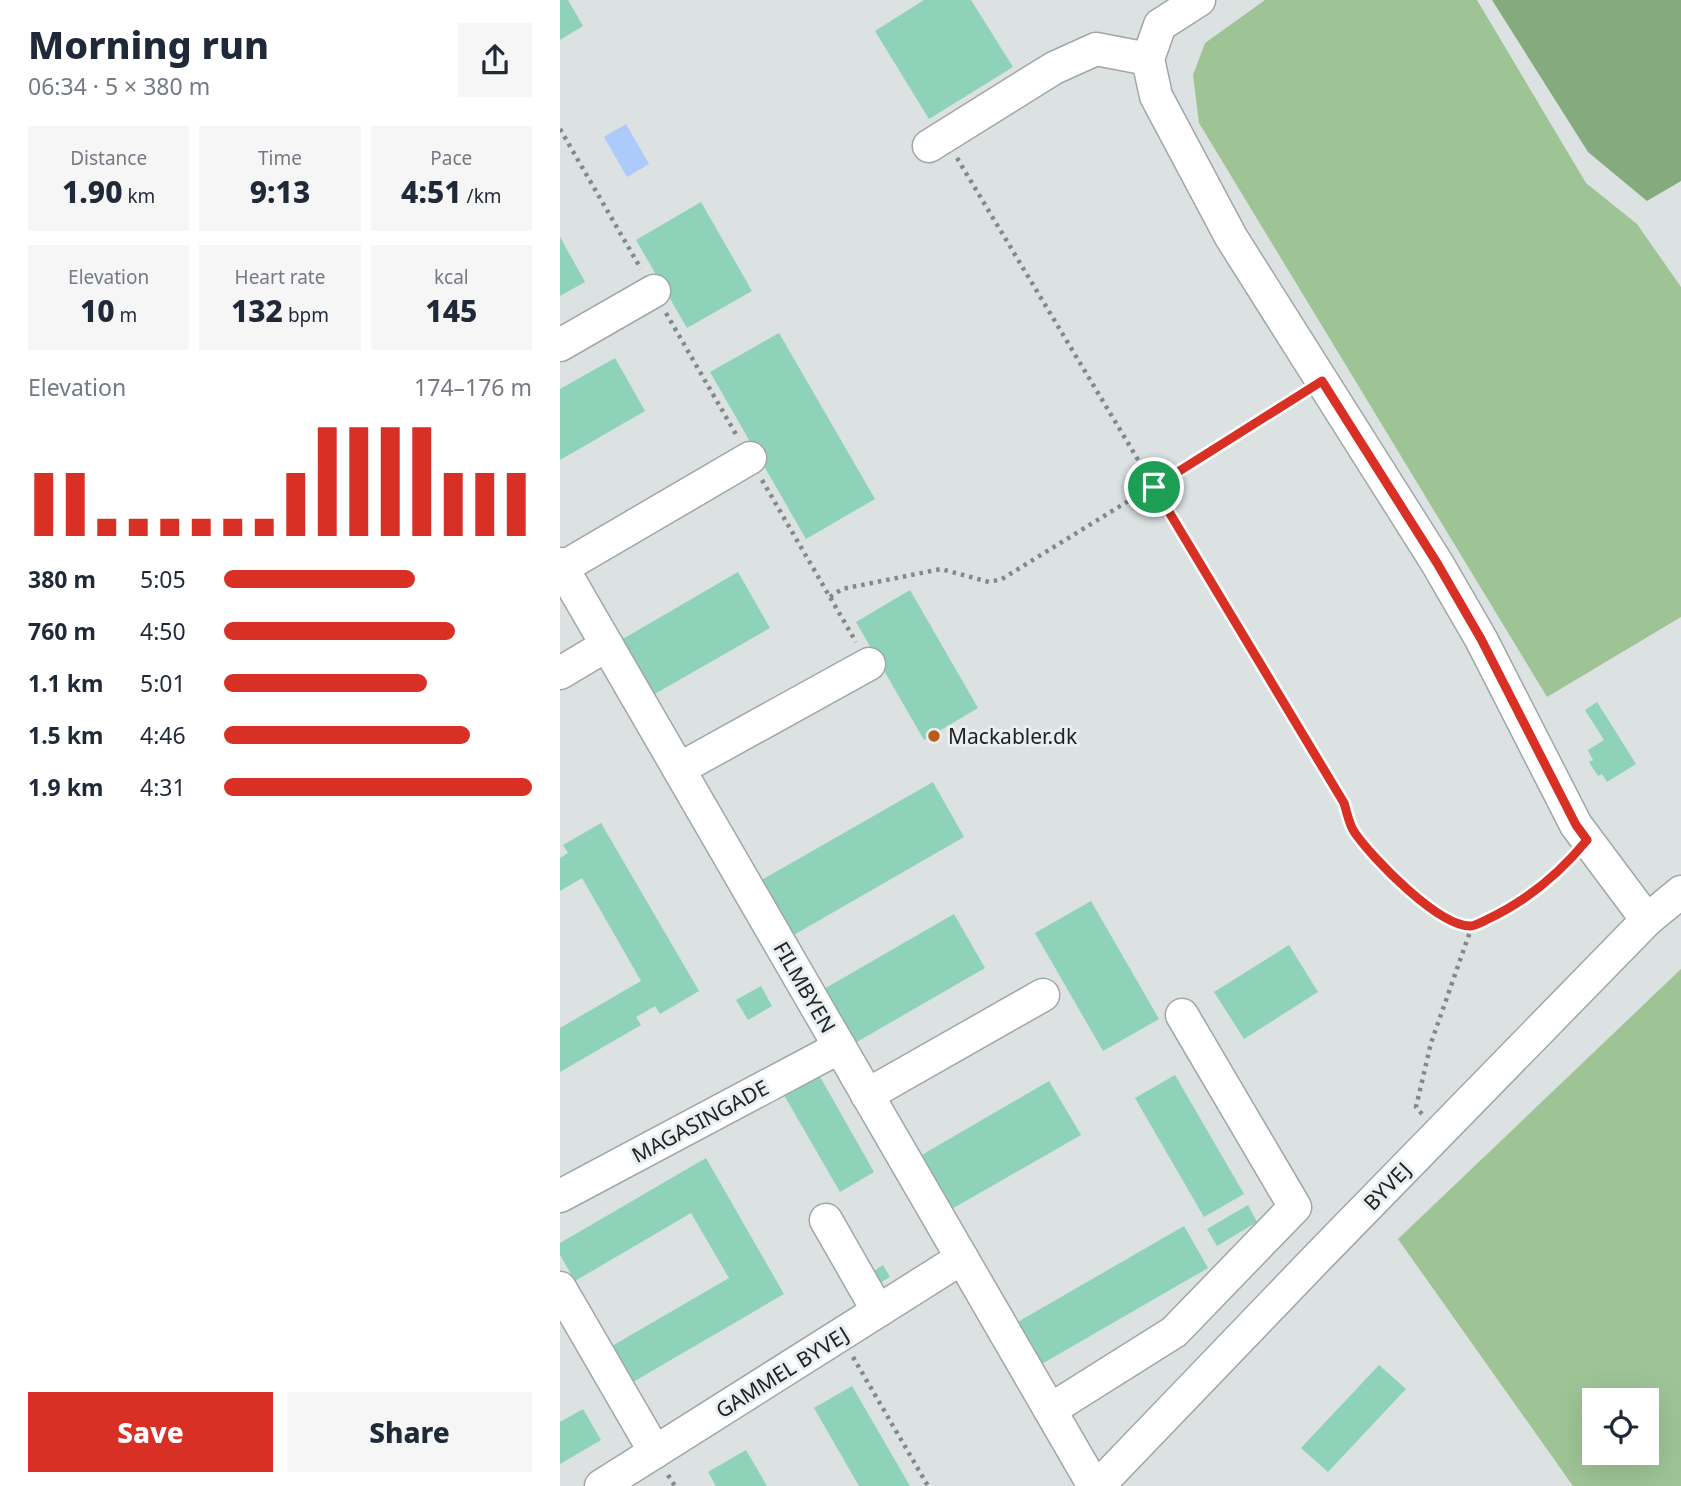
<!DOCTYPE html>
<meta charset="utf-8">
<style>
body{margin:0;font-family:"Noto Sans",sans-serif;background:#f6f6f7;color:#1f2937;height:100vh;display:flex;flex-direction:column;font-size:26px;white-space:nowrap}
*{box-sizing:border-box;margin:0}
p{font-size:23px;color:#747a83}
.icon{flex:none;width:38px;height:38px;fill:none;stroke:currentColor;stroke-width:2;stroke-linecap:round;stroke-linejoin:round}
.map{position:relative;flex:1;overflow:hidden}
.details{display:flex;flex-direction:column;background:#fff;width:560px}
.details>*{flex:none}
.fabs{position:absolute;left:1022px;top:1388px;display:grid;gap:14px}
.fabs a{display:grid;place-items:center;width:77px;height:77px;border-radius:0px;background:#fff;box-shadow:0 7px 28px #0002;font-size:35px}
.pin{position:absolute;display:grid;place-items:center;width:60px;height:60px;color:#fff;margin:-30px;border:4px solid #fff;border-radius:50%;box-shadow:0 2px 7px #0007}
.round{display:grid;place-items:center;flex:none;width:74px;height:74px;border-radius:0px;background:#f6f6f7}
.summary{display:flex;align-items:center;justify-content:space-between;height:119px;padding:0 28px}
h1{font-size:38px;font-weight:800;line-height:52px}
.metrics{display:grid;grid-template-columns:repeat(3,1fr);gap:10px;height:119px;padding:7px 28px}
.metrics div{display:grid;align-content:center;border-radius:0px;background:#f6f6f7;text-align:center}
.metrics b{font-size:30px;font-weight:800}
.metrics small{font-size:19px;font-weight:400}
.metrics p{font-size:19px}
.chart{height:196px;padding:14px 28px}
.chart p{display:flex;justify-content:space-between}
.chart svg{width:100%;height:126px;margin-top:7px;stroke:#d93025;stroke-width:6}
.primary-button{display:flex;gap:14px;margin-top:auto;padding:14px 28px}
.primary-button a{flex:1;height:80px;border-radius:0px;background:#d93025;color:#fff;font-size:28px;font-weight:800;line-height:80px;text-align:center}
.primary-button a+a{background:#f6f6f7;color:#1f2937}
ul{padding:0 28px;list-style:none;font-size:23px}
li{display:grid;grid-template-columns:112px 84px 1fr;align-items:center;height:52px}
li i{height:18px;border-radius:9px;background:#d93025}
main{display:flex;flex:1;min-height:0}
.map>svg:first-child{display:block}
.green{fill:#9ec496;fill-rule:evenodd}
.forest{fill:#85aa7d}
.water{fill:#accafb}
.building{fill:#8ed2ba}
.lines{fill:none;stroke-linecap:round;stroke-linejoin:round}
.minor-casing{stroke:#a1a6a7;stroke-width:35}
.path{stroke:#848888;stroke-width:4.5;stroke-dasharray:3.5 5;stroke-linecap:butt}
.minor{stroke:#fff;stroke-width:32}
.route-casing{stroke:#fff;stroke-width:14}
.route{stroke:#d93025;stroke-width:9}
.poi-dot{fill:#bb5b17;stroke:#e9eff0;stroke-width:2.5}
.labels{text-anchor:middle;dominant-baseline:central;stroke-width:6;stroke-linejoin:round;paint-order:stroke}
.poi-label{font-size:21px;fill:#212323;stroke:#e9eff0;text-anchor:start}
.street-label{font-size:21px;fill:#212323;stroke:#e9eff0}
</style>
<main>
<section class="details">
<div class="summary"><div><h1>Morning run</h1><p>06:34 · 5 × 380 m</p></div><a class="round"><svg class="icon" aria-label="share" viewBox="0 0 24 24"><path d="M12 15V3M7 8l5-5 5 5M5 13v7h14v-7"/></svg></a></div>
<div class="metrics">
<div><p>Distance</p><b>1.90<small> km</small></b></div>
<div><p>Time</p><b>9:13</b></div>
<div><p>Pace</p><b>4:51<small> /km</small></b></div>
</div>
<div class="metrics">
<div><p>Elevation</p><b>10<small> m</small></b></div>
<div><p>Heart rate</p><b>132<small> bpm</small></b></div>
<div><p>kcal</p><b>145</b></div>
</div>
<div class="chart"><p><span>Elevation</span>174–176 m</p>
<svg viewBox="0 0 160 44" preserveAspectRatio="none"><path d="M5 44V22M15 44V22M25 44V38M35 44V38M45 44V38M55 44V38M65 44V38M75 44V38M85 44V22M95 44V6M105 44V6M115 44V6M125 44V6M135 44V22M145 44V22M155 44V22"/></svg>
</div>
<ul>
<li><b>380 m</b>5:05<i style="width:62%"></i></li>
<li><b>760 m</b>4:50<i style="width:75%"></i></li>
<li><b>1.1 km</b>5:01<i style="width:66%"></i></li>
<li><b>1.5 km</b>4:46<i style="width:80%"></i></li>
<li><b>1.9 km</b>4:31<i style="width:100%"></i></li>
</ul>
<div class="primary-button"><a>Save</a><a>Share</a></div>
</section>
<div class="map">
<svg width="1121" height="1486" viewBox="0 0 1121 1486">
<rect width="100%" height="100%" fill="#dce2e2"/>
<g class="green">
<path d="M705 0H917L1026 183 1077 224 1121 287V617L987 697 639 123 633 75 645 43Z"/>
<path d="M1121 969V1486H1013L838 1239ZM1034 1400H1087V1452H1034Z"/>
</g>
<path class="forest" d="M932 0H1121V181L1087 201 1028 152Z"/>
<path class="water" d="M66 124 89 164 67 177 44 137Z"/>
<g class="building">
<path d="M0 0H8L23 26 0 40Z"/>
<path d="M364 0H411L453 67 369 119 315 31Z"/>
<path d="M141 202 192 291 127 328 76 240Z"/>
<path d="M0 237 25 282 0 296Z"/>
<path d="M219 333 315 499 246 539 150 372Z"/>
<path d="M55 358 85 411 0 460V389Z"/>
<path d="M178 572 210 628 93 695 61 640Z"/>
<path d="M350 590 418 708 364 740 296 622Z"/>
<path d="M1037 702 1076 764 1047 782 1042 774 1038 776 1029 762 1033 760 1028 750 1044 740 1025 710Z"/>
<path d="M373 782 404 837 232 936 200 881Z"/>
<path d="M41 823 139 991 100 1014 95 1006 76 1017 81 1025 0 1072V1028L81 981 22 878 0 891V858L8 853 3 845Z"/>
<path d="M531 901 599 1019 543 1051 475 933Z"/>
<path d="M394 914 425 968 295 1043 264 989Z"/>
<path d="M729 945 758 992 684 1039 654 992Z"/>
<path d="M201 986 212 1006 188 1020 176 1000Z"/>
<path d="M259 1075 314 1172 280 1192 224 1095Z"/>
<path d="M615 1075 684 1194 644 1217 575 1098Z"/>
<path d="M489 1081 521 1135 390 1210 360 1156Z"/>
<path d="M146 1158 224 1294 73 1382 52 1346 169 1278 131 1213 15 1281 0 1255V1243Z"/>
<path d="M688 1205 697 1222 657 1246 647 1229Z"/>
<path d="M624 1226 648 1268 480 1365 456 1323Z"/>
<path d="M323 1265 330 1277 318 1284 311 1273Z"/>
<path d="M819 1365 846 1389 768 1472 741 1448Z"/>
<path d="M292 1386 350 1486H299L254 1408Z"/>
<path d="M23 1409 41 1440 0 1464V1422Z"/>
<path d="M186 1450 207 1486H156L148 1472Z"/>
</g>
<g class="lines">
<g class="minor-casing">
<g id="minor">
<path d="M639 0 600 25 588 59 596 96 671 237 877 563 921 639 1016 825 1087 920"/>
<path d="M369 146 494 68 536 49 588 59"/>
<path d="M0 345 94 291"/>
<path d="M0 564 534 1486"/>
<path d="M2 568 190 458"/>
<path d="M0 673 47 645"/>
<path d="M119 769 309 664"/>
<path d="M307 1095 483 995"/>
<path d="M0 1196 280 1047"/>
<path d="M266 1220 318 1311"/>
<path d="M0 1288 95 1452"/>
<path d="M490 1410 614 1332 735 1207 622 1015"/>
<path d="M41 1486 402 1258"/>
<path d="M538 1486 759 1256 1087 920 1121 892"/>
</g>
</g>
<g class="path">
<path d="M0 129 81 269"/>
<path d="M397 158 784 803C787 812 790 825 795 833 813 858 879 928 911 926 934 925 992 877 1010 861"/>
<path d="M106 313 177 436"/>
<path d="M202 480 296 642"/>
<path d="M270 597 282 589 381 569 429 582 442 579 740 395"/>
<path d="M862 1114 856 1107 871 1043 912 926"/>
<path d="M293 1357 368 1486"/>
<path d="M108 1475 115 1486"/>
</g>
<use href="#minor" class="minor"/>
</g>
<g class="lines">
<g class="route-casing">
<path id="route" d="M762 381 877 563 921 639 1016 825 1027 840C1000 873 965 902 926 920 922 922 915 926 911 926 879 927 813 859 795 833 789 825 787 812 784 803L594 487Z"/>
</g>
<use href="#route" class="route"/>
</g>
<circle class="poi-dot" cx="374" cy="736" r="7"/>
<g class="labels">
<g class="poi-label">
<text x="388" y="736">Mackabler.dk</text>
</g>
<g class="street-label">
<text transform="translate(245 987) rotate(60)">FILMBYEN</text>
<text transform="translate(140 1121) rotate(-28)">MAGASINGADE</text>
<text transform="translate(827 1186) rotate(-46)">BYVEJ</text>
<text transform="translate(222 1372) rotate(-32)">GAMMEL BYVEJ</text>
</g>
</g>
</svg>
<div class="fabs">
<a><svg class="icon" aria-label="locate" viewBox="0 0 24 24"><circle cx="12" cy="12" r="6"/><path d="M12 2v4M12 18v4M2 12h4M18 12h4"/></svg></a>
</div>
<div class="pin" style="left:594px;top:487px;background:#1e9e55"><svg class="icon" aria-label="arrive" viewBox="0 0 24 24"><path d="M6 21V4h12l-3 4 3 4H6"/></svg></div>
</div>
</main>
